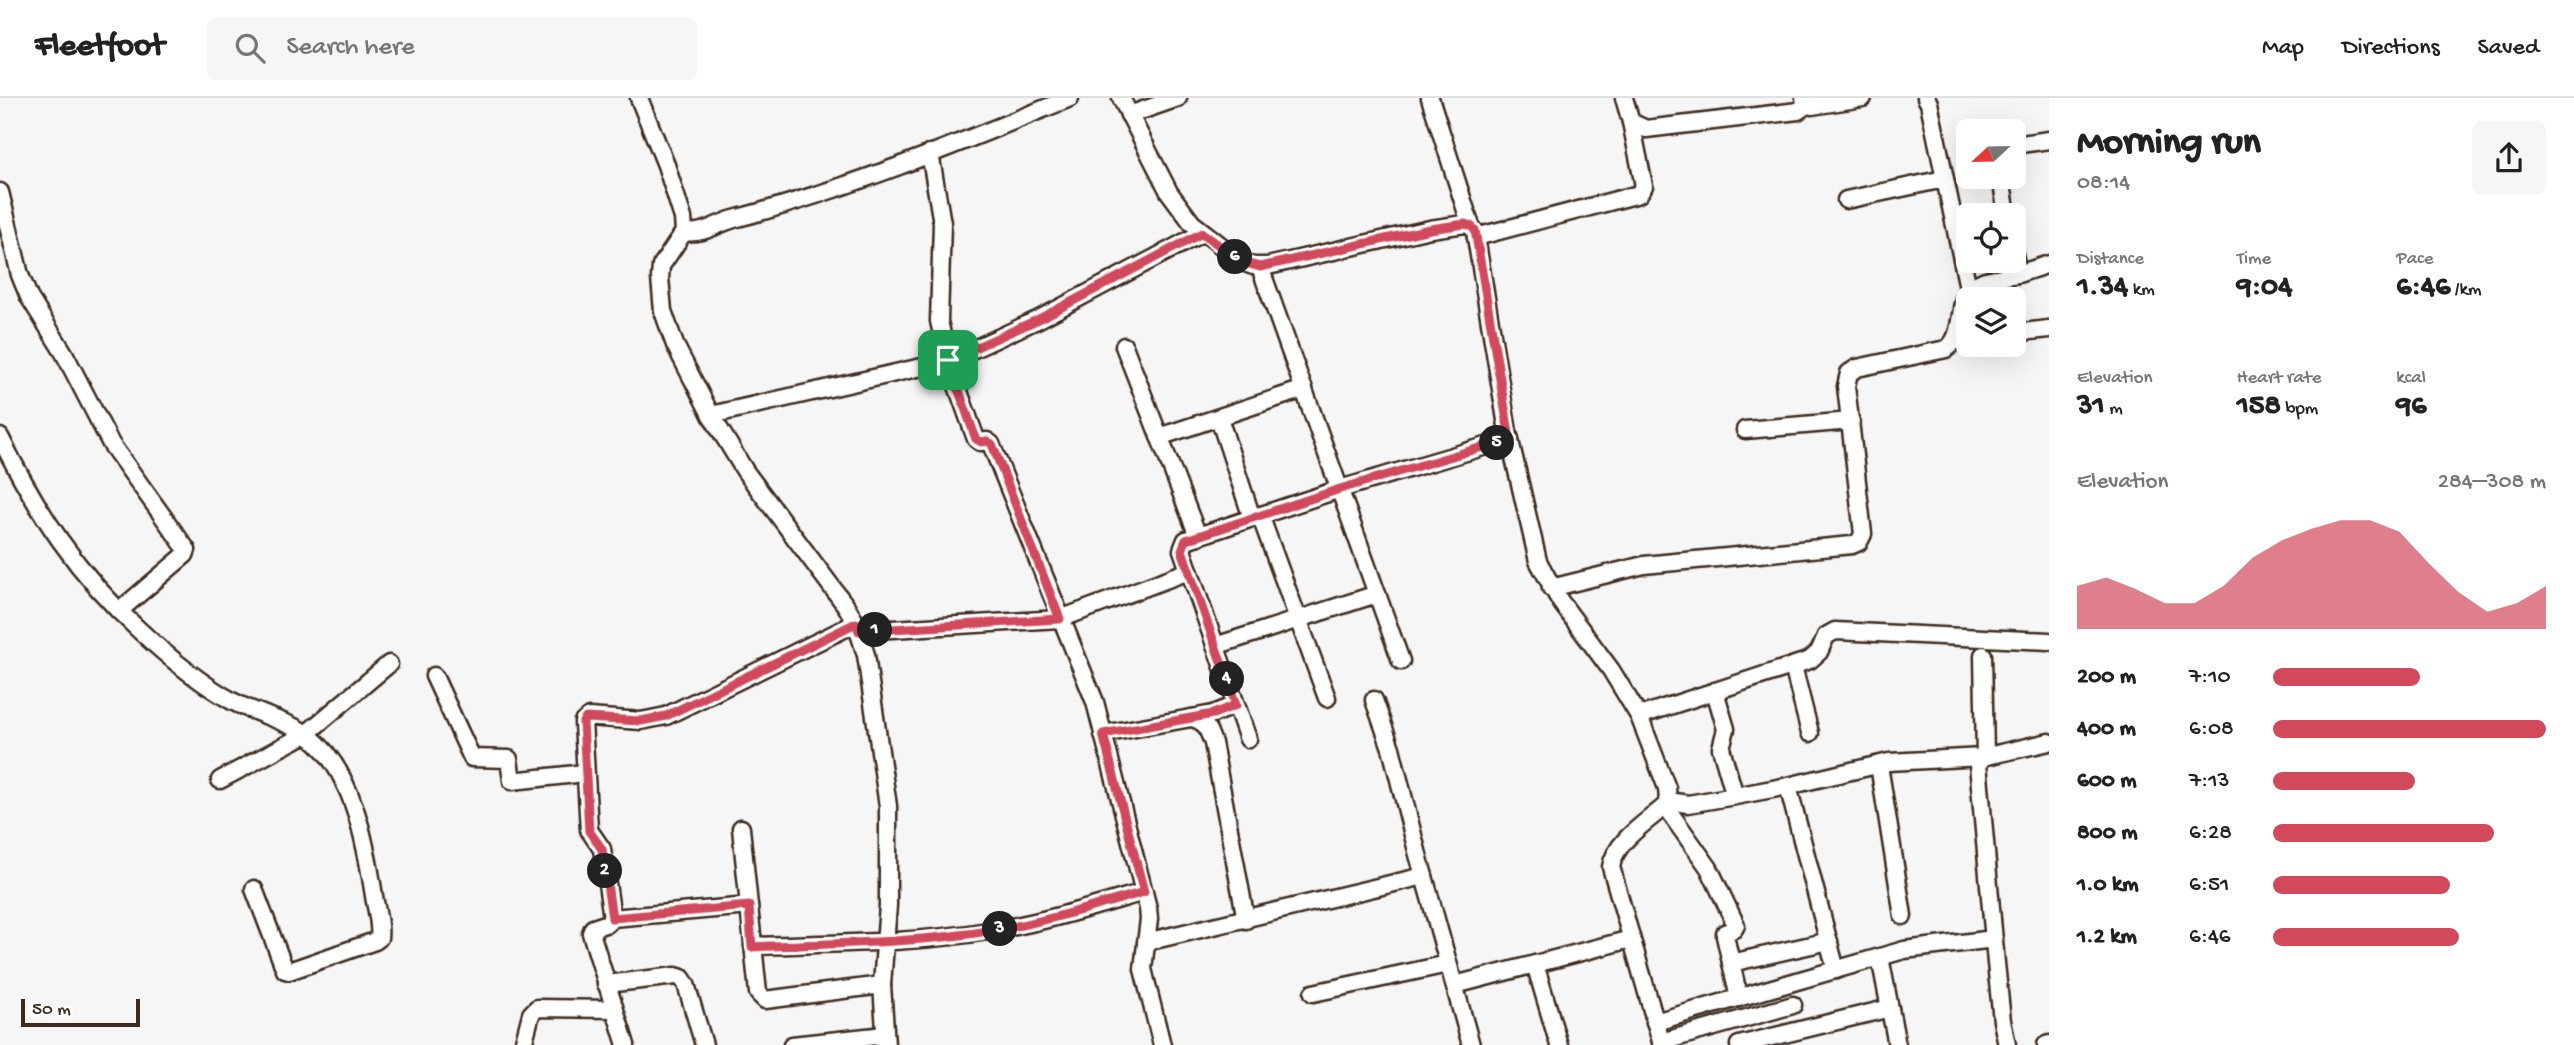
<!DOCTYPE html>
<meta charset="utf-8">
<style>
body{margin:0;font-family:"Gochi Hand",sans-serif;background:#f6f6f6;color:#222;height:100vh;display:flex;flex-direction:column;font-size:26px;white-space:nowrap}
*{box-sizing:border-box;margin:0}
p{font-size:23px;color:#767676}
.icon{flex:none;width:38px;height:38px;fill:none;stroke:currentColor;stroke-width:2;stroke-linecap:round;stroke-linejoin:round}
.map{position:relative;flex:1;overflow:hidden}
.panel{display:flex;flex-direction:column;background:#fff;width:525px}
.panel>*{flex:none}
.needle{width:46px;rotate:248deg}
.fabs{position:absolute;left:1956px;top:21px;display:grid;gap:14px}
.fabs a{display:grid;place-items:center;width:70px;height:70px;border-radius:10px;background:#fff;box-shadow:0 7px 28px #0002;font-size:35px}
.scale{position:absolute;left:21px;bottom:18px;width:119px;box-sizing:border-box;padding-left:7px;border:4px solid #3b2a1e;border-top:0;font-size:19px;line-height:24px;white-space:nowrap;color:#3b2a1e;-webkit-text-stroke:5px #fff;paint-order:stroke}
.pin{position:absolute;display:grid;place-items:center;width:60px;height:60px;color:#fff;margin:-30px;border-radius:14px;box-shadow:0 4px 10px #0006}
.km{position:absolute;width:35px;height:35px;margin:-18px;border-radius:50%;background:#222;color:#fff;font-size:19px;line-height:35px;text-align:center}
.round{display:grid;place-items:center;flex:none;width:74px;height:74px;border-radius:10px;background:#f6f6f6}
.headline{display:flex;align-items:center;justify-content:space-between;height:119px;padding:0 28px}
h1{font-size:38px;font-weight:700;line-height:52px}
.metrics{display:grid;grid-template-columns:repeat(3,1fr);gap:10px;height:119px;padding:7px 28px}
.metrics div{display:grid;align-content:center}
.metrics b{font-size:30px;font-weight:700}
.metrics small{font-size:19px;font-weight:400}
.metrics p{font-size:19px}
.chart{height:196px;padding:14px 28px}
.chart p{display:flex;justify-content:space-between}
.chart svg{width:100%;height:126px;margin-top:7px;fill:#d1495b;opacity:.7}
ul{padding:0 28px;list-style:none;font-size:23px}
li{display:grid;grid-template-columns:112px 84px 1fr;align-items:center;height:52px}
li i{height:18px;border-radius:9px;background:#d1495b}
header{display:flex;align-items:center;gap:42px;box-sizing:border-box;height:98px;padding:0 35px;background:#fff;border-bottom:2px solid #e0e0e0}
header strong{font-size:33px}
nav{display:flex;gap:38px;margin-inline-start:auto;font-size:24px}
.search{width:490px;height:63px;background:#f6f6f6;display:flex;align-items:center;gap:18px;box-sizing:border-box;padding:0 24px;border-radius:10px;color:#767676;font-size:26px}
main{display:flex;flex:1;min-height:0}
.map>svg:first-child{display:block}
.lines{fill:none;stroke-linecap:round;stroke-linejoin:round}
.minor-casing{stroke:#3b2a1e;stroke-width:21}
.minor{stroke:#fff;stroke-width:16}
.route-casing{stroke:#fff;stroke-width:14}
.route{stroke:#d1495b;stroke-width:9}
</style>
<header>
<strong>Fleetfoot</strong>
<div class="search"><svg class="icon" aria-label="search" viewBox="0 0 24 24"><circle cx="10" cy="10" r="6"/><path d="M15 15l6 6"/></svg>Search here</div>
<nav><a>Map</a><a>Directions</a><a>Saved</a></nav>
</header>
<main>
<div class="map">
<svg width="2049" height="947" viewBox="0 0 2049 947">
<rect width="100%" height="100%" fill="#f7f6f6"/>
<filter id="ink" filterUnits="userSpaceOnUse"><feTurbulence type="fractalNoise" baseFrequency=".0143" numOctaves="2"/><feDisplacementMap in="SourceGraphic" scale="14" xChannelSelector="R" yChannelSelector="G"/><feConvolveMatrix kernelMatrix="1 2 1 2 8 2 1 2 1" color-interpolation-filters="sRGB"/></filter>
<g filter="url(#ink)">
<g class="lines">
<g class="minor-casing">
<g id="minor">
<path d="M639 0 666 67 683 120 684 134 661 168 660 180 663 213 675 247 711 317 745 373 846 508 856 525 866 557 888 708V807L882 887 886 947"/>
<path d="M1121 0 1169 94 1192 125 1242 164 1253 168H1268L1430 131 1465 126 1471 128 1475 133 1508 334 1538 463 1560 503 1611 572 1639 618 1667 690 1668 703 1665 708C1647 724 1615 743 1611 769L1662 947"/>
<path d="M1430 0 1471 128"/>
<path d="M1624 0 1631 24 1646 31 1798 13 1808 6"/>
<path d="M1804 0 1812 8 1863 0"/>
<path d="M1926 0 1929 5 1968 190"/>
<path d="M1129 17 1178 0"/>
<path d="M2014 47 2049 42"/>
<path d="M930 55 942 125 939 223 948 263 976 341 980 344 987 343 991 346 1095 604 1148 810 1149 821 1143 871 1162 947"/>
<path d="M2001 79 2007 117"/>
<path d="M0 94 20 177 29 199 64 255 111 346 187 452 185 457 119 513"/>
<path d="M1846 102 1944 81"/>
<path d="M684 134C704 137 716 126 734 121 849 91 960 45 1070 0"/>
<path d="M1476 139 1639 96 1644 88 1631 24"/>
<path d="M2014 156 2018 176"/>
<path d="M1260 169 1401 563"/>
<path d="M2014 235 2049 231"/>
<path d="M1124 248 1198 438"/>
<path d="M711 317 948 263 1039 221 1202 135"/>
<path d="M1219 320 1252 420"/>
<path d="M1745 332 1851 323"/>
<path d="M0 339C37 413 77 476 139 532 167 558 198 584 232 603 256 616 287 622 309 638 353 672 366 746 374 798 376 811 381 826 379 840L375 843 289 873 285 872 254 791"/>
<path d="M1159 339 1304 291"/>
<path d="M1260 417 1327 600"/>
<path d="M1551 490 1644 467 1852 447 1859 444 1863 436 1846 288 1849 275 1857 270 1946 251C1964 240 1958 207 1968 190L1985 182 2018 176 2049 166"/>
<path d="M859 533 1060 521 1189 473"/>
<path d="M1215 548 1377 496"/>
<path d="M1793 568 1810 635"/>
<path d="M434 578 472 660 509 661 512 683 585 675"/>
<path d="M1715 593 1726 631 1721 650 1735 698"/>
<path d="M1374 602 1391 650 1417 753 1471 947"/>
<path d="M1639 618 1810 562 1819 554 1826 538 1835 533 2049 543"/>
<path d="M1192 620 1213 616 1236 607"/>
<path d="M1103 636 1191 620C1206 623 1208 632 1213 645L1246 822"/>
<path d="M1248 641 1182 452 1186 442 1340 391 1510 341"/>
<path d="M1879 667 1903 818"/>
<path d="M220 682 306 636 389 566"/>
<path d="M1788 688 1836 872"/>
<path d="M1668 703 1688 706 1735 698 1788 688 1889 664 1983 659 1985 658 1983 557"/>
<path d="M1665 708 1709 770 1736 827 1734 831 1725 835V838L1739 900"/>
<path d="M741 730 758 895 765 902 882 887"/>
<path d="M612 820 749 808"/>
<path d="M1146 844 1424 778"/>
<path d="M753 848C831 845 911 846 988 833 1041 825 1092 809 1144 794"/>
<path d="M1880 859 1897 947"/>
<path d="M1731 865 1829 843"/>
<path d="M1535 866 1559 947"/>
<path d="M606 886 676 878 682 880 686 886 704 947"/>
<path d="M1455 887 1631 841"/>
<path d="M1313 895 1448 866"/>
<path d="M1655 924 1904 852 1994 841"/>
<path d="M1661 944 1793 907"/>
<path d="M523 947 531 916 537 910 614 911"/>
<path d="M626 947 591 835 593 830 608 825 612 820 602 751 589 732 583 624 589 619 641 623 666 618 856 525"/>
<path d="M792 947 885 937"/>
<path d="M1739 947 1890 910"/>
<path d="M2007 947 2002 923 1996 865 1978 666 1983 659 2049 644"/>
<path d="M2046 947 2049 946"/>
</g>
</g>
<use href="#minor" class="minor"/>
</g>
</g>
<g class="lines" filter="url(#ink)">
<g class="route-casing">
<path id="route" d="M1465 126 1471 128 1475 132 1510 341 1340 391 1186 442 1182 452 1236 607 1213 616 1103 636 1144 794C1092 809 1041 825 988 833 911 846 830 845 752 849L749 808 612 820 602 751 589 733 583 624 586 620 641 623 666 618 856 525 859 533 1060 521 992 346 987 343 981 344 976 341 948 262 1039 221 1202 135 1242 164 1260 169 1430 131Z"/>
</g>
<use href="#route" class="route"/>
</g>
</svg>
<div class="fabs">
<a><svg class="needle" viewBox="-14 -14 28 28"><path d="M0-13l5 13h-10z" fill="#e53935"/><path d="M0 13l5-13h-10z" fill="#767676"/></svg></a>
<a><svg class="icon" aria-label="locate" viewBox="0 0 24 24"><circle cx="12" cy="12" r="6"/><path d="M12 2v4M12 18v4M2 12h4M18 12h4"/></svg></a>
<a><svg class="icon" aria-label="layers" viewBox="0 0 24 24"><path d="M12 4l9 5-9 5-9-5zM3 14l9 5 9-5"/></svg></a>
</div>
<div class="scale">50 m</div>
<div class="pin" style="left:948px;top:262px;background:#1e9e55"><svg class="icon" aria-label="arrive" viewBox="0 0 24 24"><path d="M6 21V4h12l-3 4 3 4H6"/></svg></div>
<b class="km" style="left:875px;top:532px">1</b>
<b class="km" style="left:605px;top:773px">2</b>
<b class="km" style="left:1000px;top:831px">3</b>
<b class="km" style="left:1227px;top:581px">4</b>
<b class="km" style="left:1497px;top:345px">5</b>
<b class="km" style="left:1235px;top:159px">6</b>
</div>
<section class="panel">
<div class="headline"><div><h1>Morning run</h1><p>08:14</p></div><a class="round"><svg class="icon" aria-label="share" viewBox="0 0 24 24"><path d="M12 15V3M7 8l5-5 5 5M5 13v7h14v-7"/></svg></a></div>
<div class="metrics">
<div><p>Distance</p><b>1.34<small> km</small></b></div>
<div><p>Time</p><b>9:04</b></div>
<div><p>Pace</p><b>6:46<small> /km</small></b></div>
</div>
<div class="metrics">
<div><p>Elevation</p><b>31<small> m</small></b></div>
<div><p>Heart rate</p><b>158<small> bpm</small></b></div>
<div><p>kcal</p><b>96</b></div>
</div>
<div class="chart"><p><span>Elevation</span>284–308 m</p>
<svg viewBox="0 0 160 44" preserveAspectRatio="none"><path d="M0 44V29L10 26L20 30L30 35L40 35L50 29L60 19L70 13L80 9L90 6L100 6L110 10L120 21L130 31L140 38L150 35L160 29V44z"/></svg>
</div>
<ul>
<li><b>200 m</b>7:10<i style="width:54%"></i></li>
<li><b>400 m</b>6:08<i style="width:100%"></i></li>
<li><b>600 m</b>7:13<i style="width:52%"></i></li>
<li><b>800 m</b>6:28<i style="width:81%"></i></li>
<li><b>1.0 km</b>6:51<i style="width:65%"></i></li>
<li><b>1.2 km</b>6:46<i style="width:68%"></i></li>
</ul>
</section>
</main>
